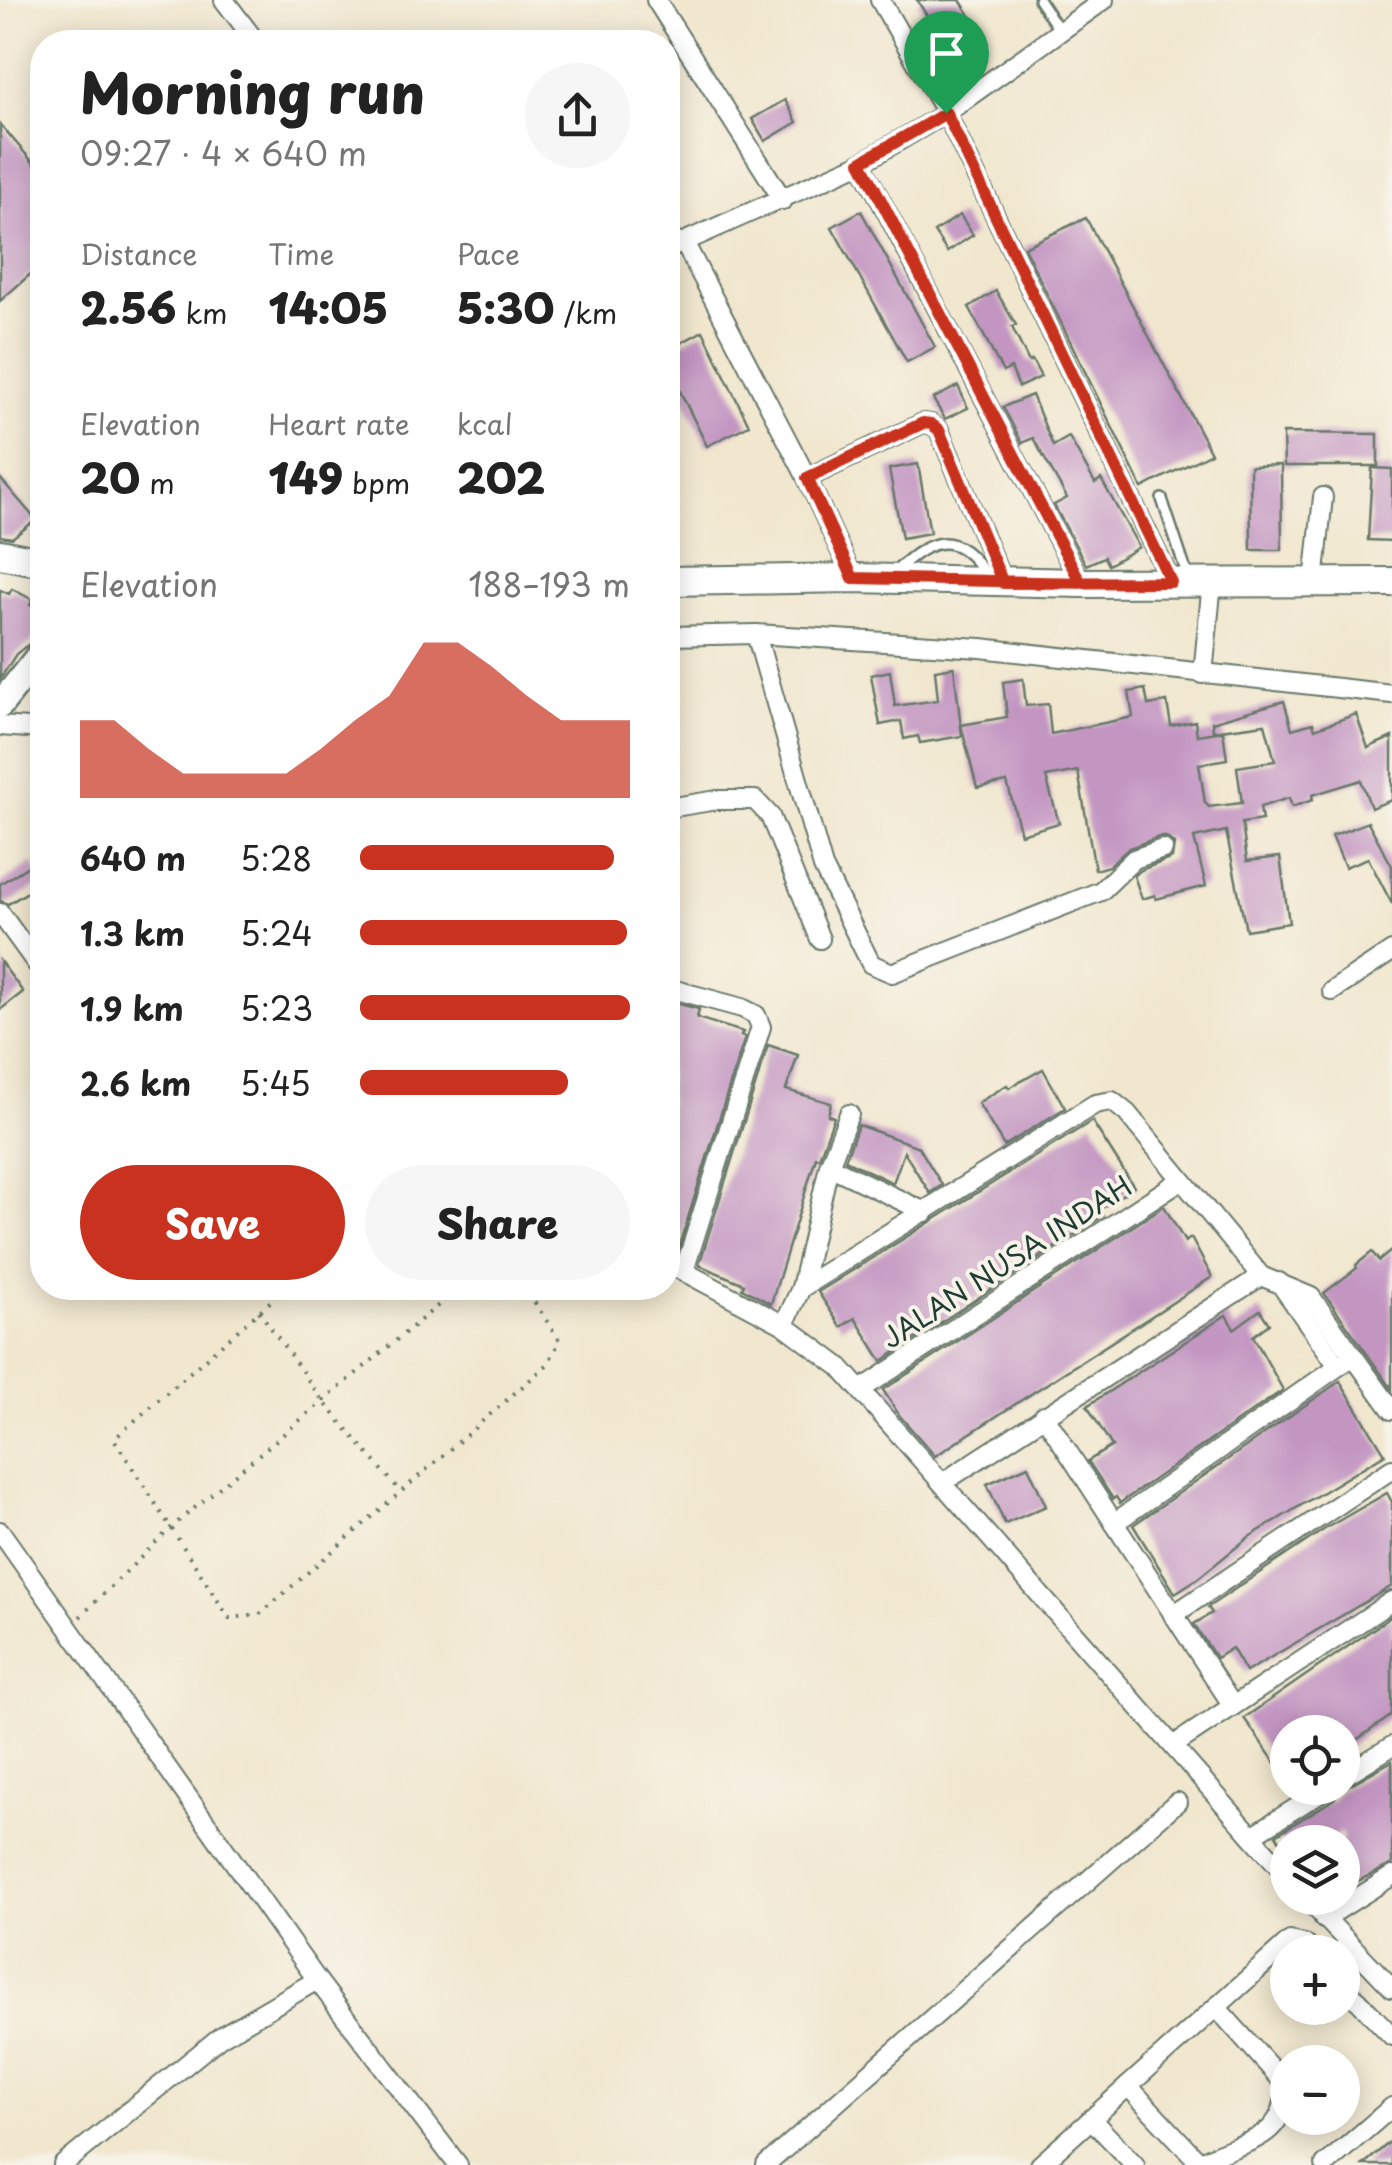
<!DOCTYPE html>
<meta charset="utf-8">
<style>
body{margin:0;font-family:"Playpen Sans",sans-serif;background:#f6f6f6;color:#222;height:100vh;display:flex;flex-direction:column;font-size:38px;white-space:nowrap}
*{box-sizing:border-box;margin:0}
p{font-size:32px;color:#767676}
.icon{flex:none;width:55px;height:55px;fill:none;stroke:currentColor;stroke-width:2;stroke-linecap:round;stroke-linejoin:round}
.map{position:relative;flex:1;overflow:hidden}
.drawer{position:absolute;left:30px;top:30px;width:650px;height:1270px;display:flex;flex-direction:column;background:#fff;border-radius:40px;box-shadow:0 5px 25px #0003}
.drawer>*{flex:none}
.fabs{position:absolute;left:1270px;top:1715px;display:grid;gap:20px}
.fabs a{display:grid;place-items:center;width:90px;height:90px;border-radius:50%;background:#fff;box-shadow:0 5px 25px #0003;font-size:50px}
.pin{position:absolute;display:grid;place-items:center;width:85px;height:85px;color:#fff;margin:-102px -42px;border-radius:50% 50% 50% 0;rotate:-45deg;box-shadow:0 0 10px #0007}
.pin .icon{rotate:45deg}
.round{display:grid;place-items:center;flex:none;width:105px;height:105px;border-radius:52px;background:#f6f6f6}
.head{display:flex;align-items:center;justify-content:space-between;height:170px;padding:0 50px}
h1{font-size:55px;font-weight:800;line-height:75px}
.figures{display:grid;grid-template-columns:repeat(3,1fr);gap:15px;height:170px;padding:10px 50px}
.figures div{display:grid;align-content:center}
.figures b{font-size:42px;font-weight:800}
.figures small{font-size:28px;font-weight:400}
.figures p{font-size:28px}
.chart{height:280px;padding:20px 50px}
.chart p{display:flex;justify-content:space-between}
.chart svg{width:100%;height:180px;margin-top:10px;fill:#c8321e;opacity:.7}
.cta{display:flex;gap:20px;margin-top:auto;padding:20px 50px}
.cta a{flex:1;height:115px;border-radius:60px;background:#c8321e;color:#fff;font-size:40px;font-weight:800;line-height:115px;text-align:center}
.cta a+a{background:#f6f6f6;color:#222}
ul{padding:0 50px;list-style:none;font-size:32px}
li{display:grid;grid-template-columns:160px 120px 1fr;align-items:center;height:75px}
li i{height:25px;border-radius:12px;background:#c8321e}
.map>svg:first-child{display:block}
.building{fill:#c396c2}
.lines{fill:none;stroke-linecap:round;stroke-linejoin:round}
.lane-casing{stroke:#68786a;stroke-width:14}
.street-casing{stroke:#68786a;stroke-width:22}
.secondary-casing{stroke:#68786a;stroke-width:30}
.primary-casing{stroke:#68786a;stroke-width:32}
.path{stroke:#68786a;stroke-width:4;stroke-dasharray:2.5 8;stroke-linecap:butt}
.lane{stroke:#fff;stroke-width:9}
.street{stroke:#fff;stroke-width:18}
.secondary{stroke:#fff;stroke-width:25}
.primary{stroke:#fff;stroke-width:28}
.route-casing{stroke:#fff;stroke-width:20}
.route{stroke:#c8321e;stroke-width:12}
.labels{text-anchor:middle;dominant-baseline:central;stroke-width:8;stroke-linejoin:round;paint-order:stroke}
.street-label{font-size:28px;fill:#1f3d34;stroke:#f7f3e8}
</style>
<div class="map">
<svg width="1392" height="2165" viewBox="0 0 1392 2165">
<rect width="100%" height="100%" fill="#f7f3e8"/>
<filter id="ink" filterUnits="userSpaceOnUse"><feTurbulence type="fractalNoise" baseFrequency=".01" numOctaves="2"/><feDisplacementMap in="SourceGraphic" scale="20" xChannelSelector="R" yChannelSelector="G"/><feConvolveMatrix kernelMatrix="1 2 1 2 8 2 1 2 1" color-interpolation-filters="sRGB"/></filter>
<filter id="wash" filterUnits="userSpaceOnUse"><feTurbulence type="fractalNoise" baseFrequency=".0048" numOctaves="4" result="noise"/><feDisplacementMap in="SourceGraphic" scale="40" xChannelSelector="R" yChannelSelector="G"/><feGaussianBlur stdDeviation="2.25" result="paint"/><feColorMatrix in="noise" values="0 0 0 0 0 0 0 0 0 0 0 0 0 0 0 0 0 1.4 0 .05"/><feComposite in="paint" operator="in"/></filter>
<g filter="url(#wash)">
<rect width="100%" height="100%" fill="#f1e7cf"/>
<g id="blocks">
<g class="building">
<path d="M917 0H960L987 42 956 62Z"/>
<path d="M941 57 962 86 950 95 932 64Z"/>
<path d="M785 100 797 122 765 141 752 119Z"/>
<path d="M0 124 42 173V264L0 301Z"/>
<path d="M861 211 935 347 907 362 832 227Z"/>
<path d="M960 215 973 235 947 252 934 232Z"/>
<path d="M1086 218 1211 453 1142 488 1024 247Z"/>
<path d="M996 291 1016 325 1012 327 1029 362 1032 360 1041 377 1019 387 1011 368 1003 372 969 307Z"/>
<path d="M703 331 749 425 707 446 668 367V350Z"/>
<path d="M958 386 968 408 945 419 933 399Z"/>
<path d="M1032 395 1053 446 1069 437 1095 483 1101 479 1139 547 1108 565 1104 557 1086 565 1054 505 1067 498 1033 438 1022 443 1003 407Z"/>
<path d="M1283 433 1378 434V466H1284Z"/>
<path d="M918 464 930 533 902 538 889 469Z"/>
<path d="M1281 465 1282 550H1251L1250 466Z"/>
<path d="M1372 468 1392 469V541L1368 540Z"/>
<path d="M0 478 36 520 12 538 0 536Z"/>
<path d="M12 589 33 600 30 605 42 610V626L38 637 16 654 0 679V590L9 594Z"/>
<path d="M954 667 962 736 920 743 918 736 904 739 901 721 880 725 871 675 890 671 895 706 938 700 935 670Z"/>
<path d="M1023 679 1026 706 1048 704 1051 734 1133 717 1129 692 1145 689 1148 705 1167 702 1171 726 1195 721 1197 735 1223 731 1227 759 1199 764 1205 803 1209 807 1242 803 1237 767 1275 761 1265 724 1213 731 1212 722 1284 701 1292 729 1313 723 1315 729 1356 714 1368 748 1392 737V800L1371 808 1361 780 1312 795 1313 800 1292 807 1289 798 1260 807 1262 820 1242 823 1247 861 1280 857 1289 923 1246 930 1226 831 1194 838 1206 886 1156 899 1155 895 1142 899 1134 876 1141 870 1172 858 1174 844 1166 837H1159L1129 848 1109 866 1095 870 1078 771 1046 777 1059 823 1021 834 1007 782 977 788 961 725 1007 717 1003 682Z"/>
<path d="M1368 822 1392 866V904L1368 858 1345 867 1332 836Z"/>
<path d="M33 863 42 883 8 904 0 901V884Z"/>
<path d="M0 961 23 992 0 1010Z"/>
<path d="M668 1001 699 1009 697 1018 743 1032 741 1036 745 1037 678 1250 668 1247Z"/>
<path d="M768 1045 798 1055 786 1090 831 1103 828 1115 834 1117 819 1158 816 1157 771 1304 742 1288 744 1284 699 1265Z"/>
<path d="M1043 1069 1065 1108 1004 1146 978 1103 1007 1085 1009 1088Z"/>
<path d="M1092 1121 1134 1187 1099 1210 1103 1216 882 1361 855 1318 841 1327 818 1292Z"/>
<path d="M858 1125 919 1147 942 1185 930 1193 904 1152 893 1183 845 1160Z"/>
<path d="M1164 1206 1185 1242 1191 1238 1212 1277 935 1456 899 1415 883 1390Z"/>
<path d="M1392 1250V1389L1324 1293 1357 1268 1356 1265 1372 1252 1379 1261Z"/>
<path d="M1260 1310 1269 1324 1253 1336 1283 1390 1120 1503 1116 1497 1113 1499 1088 1461 1112 1446 1087 1406 1226 1315 1234 1329Z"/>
<path d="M1340 1381 1385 1454 1249 1537 1197 1579 1175 1593 1133 1525Z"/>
<path d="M1028 1466 1046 1506 1005 1524 987 1484Z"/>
<path d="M1387 1493 1392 1502V1586L1246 1672 1232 1648 1216 1658 1194 1624 1212 1613 1208 1607 1328 1527Z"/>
<path d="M1392 1616V1715L1342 1750V1732H1288V1781L1244 1718Z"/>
<path d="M1392 1761V1864L1342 1889V1832L1326 1842H1281L1276 1835 1334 1799 1339 1791Z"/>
<path d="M1392 2140V2165H1363Z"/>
</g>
</g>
</g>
<g filter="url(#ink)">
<use href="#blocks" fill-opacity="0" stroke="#68786a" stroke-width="2.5"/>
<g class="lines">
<g class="lane-casing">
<g id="lane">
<path d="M1039 0 1060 31"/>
<path d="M1162 499 1189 580"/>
<path d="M896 571C932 536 957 530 986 575"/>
</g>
</g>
<g class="street-casing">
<g id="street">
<path d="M224 0 256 42"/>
<path d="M656 0 783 200"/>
<path d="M880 0 946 113 1171 582"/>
<path d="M861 163 1081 583"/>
<path d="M684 242 807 478 853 578"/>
<path d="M668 249 861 163 946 113 1104 0"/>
<path d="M807 478 923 423 931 424 939 430 1003 583"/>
<path d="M1314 582 1323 497"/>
<path d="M756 634 823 867 871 964 892 973 1101 891 1134 859 1163 849"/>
<path d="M668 636 756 634 981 648 1392 694"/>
<path d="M1203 674 1212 582"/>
<path d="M0 726 42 729"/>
<path d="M668 808 717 800H755L770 816 820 939"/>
<path d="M0 913 42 971"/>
<path d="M668 988 742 1008 756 1015 761 1027 684 1271"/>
<path d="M1332 991 1392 951"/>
<path d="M829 1166 925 1212"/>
<path d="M668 1263 784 1325 840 1367 1288 1877"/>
<path d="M1279 1282 1338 1366"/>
<path d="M801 1288 1095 1104 1112 1101 1127 1113 1261 1276 1311 1297 1392 1410"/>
<path d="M784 1325 801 1288 829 1166 849 1114"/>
<path d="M862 1389 1181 1180"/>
<path d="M1044 1415 1233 1706"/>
<path d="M942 1483 1261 1276"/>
<path d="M1114 1523 1353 1356"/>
<path d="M0 1531 317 1980 458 2165"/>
<path d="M1173 1615 1392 1469"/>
<path d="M1174 1745 1392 1601"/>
<path d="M1342 1777 1392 1746"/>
<path d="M1252 1836 1327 1788"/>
<path d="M1306 1898 1392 1988"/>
<path d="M1324 1919 1392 1876"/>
<path d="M1342 1984 1392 2036"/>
<path d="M1128 2086 1199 2162"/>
<path d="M1091 2119 1135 2165"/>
<path d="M63 2165 220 2037 317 1980"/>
<path d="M766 2165 1177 1802"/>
<path d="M1040 2165 1290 1941 1305 1944 1313 1952"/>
<path d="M1196 2165C1237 2139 1285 2147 1286 2085L1216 2007"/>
<path d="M1325 2165 1392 2107"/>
</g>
</g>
<g class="secondary-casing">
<path id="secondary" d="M0 705 42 652"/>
</g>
<g class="primary-casing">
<g id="primary">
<path d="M0 554 42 562"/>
<path d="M668 581 853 578 1081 583 1392 582"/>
</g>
</g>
<g class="path">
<path d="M286 1288 114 1439 229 1618 259 1615 547 1365 560 1341 525 1288"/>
<path d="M259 1311 323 1401 401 1492"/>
<path d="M80 1617 173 1526 459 1288"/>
</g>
<use href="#lane" class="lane"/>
<use href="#street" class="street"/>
<use href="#secondary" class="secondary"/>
<use href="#primary" class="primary"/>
</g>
</g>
<g class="lines" filter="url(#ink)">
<g class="route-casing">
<path id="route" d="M946 113 861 162 1081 583 853 578 807 478 923 423 931 424 939 430 1003 583 1171 582 946 113"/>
</g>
<use href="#route" class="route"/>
</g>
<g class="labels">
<g class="street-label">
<text transform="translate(1006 1261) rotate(-33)">JALAN NUSA INDAH</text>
</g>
</g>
</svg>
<div class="fabs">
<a><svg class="icon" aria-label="locate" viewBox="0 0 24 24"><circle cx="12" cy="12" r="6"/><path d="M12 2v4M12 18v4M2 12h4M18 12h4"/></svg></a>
<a><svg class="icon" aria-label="layers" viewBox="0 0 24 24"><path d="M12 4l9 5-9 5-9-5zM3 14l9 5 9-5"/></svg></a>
<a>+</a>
<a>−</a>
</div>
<div class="pin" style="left:946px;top:113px;background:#1e9e55"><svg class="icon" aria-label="arrive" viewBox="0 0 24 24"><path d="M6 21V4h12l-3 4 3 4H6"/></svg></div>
<section class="drawer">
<div class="head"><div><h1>Morning run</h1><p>09:27 · 4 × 640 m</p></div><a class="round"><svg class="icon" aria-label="share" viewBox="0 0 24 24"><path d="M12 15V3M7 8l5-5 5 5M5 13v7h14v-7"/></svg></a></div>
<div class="figures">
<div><p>Distance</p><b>2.56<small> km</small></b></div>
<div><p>Time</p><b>14:05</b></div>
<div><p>Pace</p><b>5:30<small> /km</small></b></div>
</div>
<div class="figures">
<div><p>Elevation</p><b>20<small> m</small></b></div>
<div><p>Heart rate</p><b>149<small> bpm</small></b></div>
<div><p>kcal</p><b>202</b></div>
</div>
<div class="chart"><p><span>Elevation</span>188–193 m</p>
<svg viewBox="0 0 160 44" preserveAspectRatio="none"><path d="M0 44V25L10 25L20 32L30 38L40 38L50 38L60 38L70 32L80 25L90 19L100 6L110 6L120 12L130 19L140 25L150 25L160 25V44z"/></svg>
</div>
<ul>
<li><b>640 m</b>5:28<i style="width:94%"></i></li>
<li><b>1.3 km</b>5:24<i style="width:99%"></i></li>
<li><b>1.9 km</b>5:23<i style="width:100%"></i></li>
<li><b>2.6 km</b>5:45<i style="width:77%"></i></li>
</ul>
<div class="cta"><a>Save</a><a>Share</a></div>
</section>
</div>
